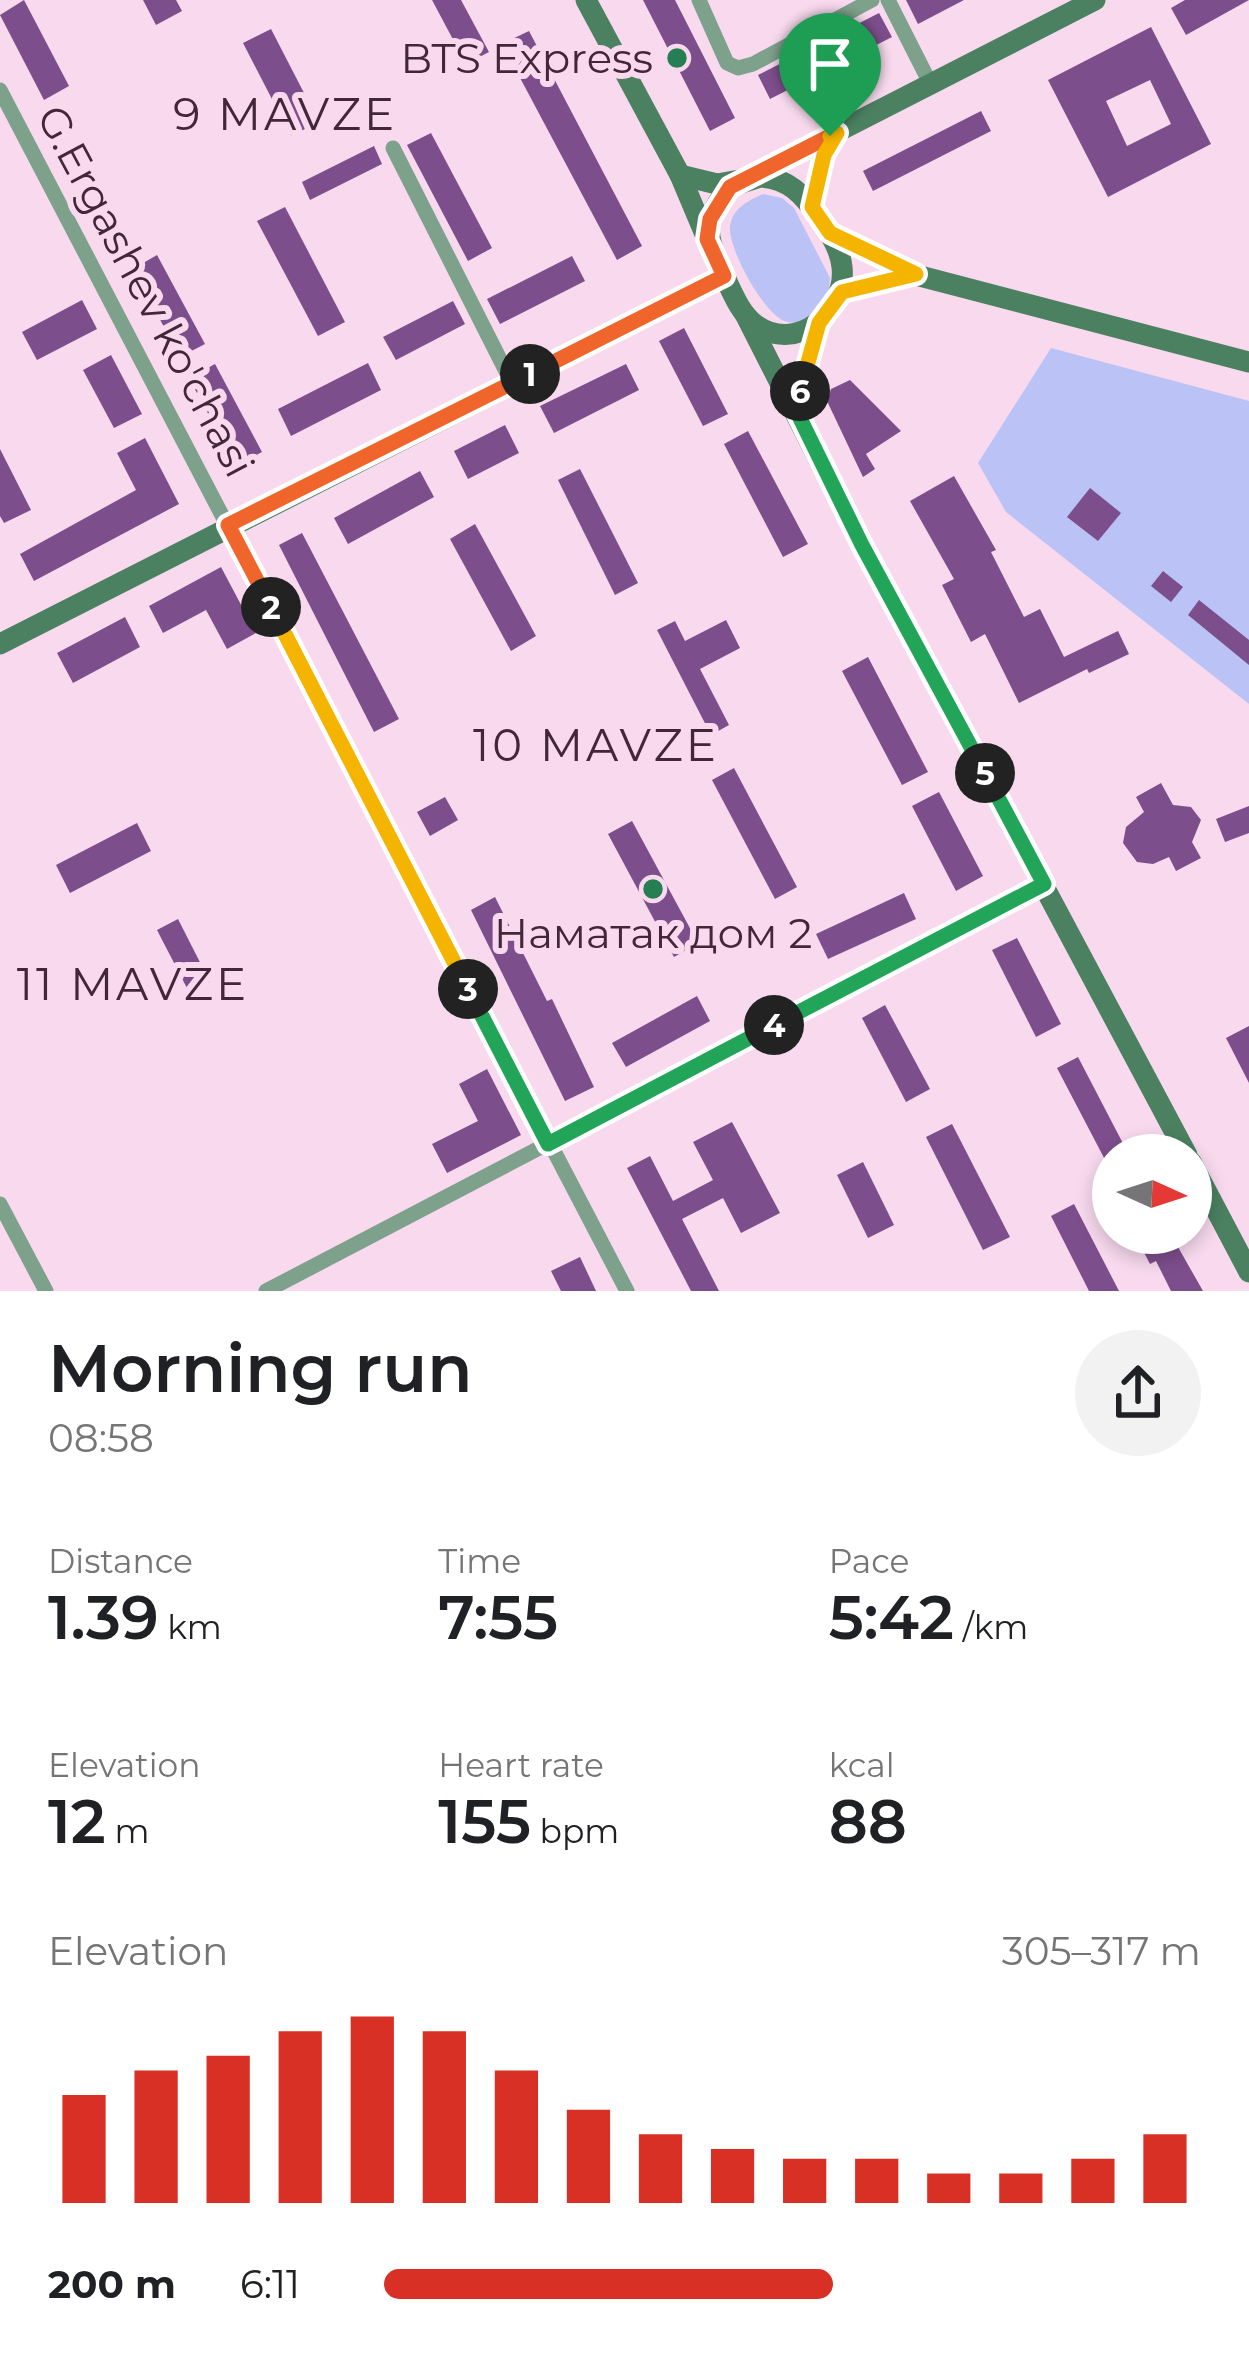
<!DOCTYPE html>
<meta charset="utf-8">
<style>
body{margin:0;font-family:Montserrat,sans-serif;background:#f2f2f2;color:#202124;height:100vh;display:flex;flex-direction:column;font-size:45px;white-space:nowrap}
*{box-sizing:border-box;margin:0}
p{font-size:39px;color:#757577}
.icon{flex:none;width:66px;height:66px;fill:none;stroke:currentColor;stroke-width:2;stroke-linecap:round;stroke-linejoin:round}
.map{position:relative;height:1291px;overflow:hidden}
.sheet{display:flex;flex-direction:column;background:#fff;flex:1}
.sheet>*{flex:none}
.needle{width:78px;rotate:93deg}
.controls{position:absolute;left:1092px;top:1134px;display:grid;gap:24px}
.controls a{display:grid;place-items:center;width:120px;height:120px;border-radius:50%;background:#fff;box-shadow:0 6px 18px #0003;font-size:60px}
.pin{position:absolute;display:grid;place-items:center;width:102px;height:102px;color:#fff;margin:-123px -51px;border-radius:50% 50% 50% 0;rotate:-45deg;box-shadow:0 0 12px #0007}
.pin .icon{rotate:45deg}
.km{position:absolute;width:60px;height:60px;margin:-30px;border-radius:50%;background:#222;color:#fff;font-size:33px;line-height:60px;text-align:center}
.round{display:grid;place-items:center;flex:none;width:126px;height:126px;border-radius:63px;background:#f2f2f2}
.overview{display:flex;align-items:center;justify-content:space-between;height:204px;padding:0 48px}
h1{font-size:66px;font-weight:600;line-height:90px}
.metrics{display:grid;grid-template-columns:repeat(3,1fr);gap:18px;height:204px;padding:12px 48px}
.metrics div{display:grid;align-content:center}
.metrics b{font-size:60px;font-weight:600}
.metrics small{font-size:33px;font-weight:400}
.metrics p{font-size:33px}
.chart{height:336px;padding:24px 48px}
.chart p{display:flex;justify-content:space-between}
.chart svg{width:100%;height:216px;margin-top:12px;stroke:#d93025;stroke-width:6}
ul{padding:0 48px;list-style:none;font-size:39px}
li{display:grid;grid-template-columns:192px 144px 1fr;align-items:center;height:90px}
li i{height:30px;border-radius:15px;background:#d93025}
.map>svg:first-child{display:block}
.green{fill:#bac2f6}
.building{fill:#7d4e8c;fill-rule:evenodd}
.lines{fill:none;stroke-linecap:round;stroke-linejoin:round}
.street{stroke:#7ea18b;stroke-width:15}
.secondary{stroke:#4b8061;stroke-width:21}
.split-1-casing{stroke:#fff;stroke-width:24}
.split-2-casing{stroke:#fff;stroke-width:24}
.split-3-casing{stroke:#fff;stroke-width:24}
.split-4-casing{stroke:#fff;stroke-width:24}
.split-5-casing{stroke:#fff;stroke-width:24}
.split-6-casing{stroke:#fff;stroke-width:24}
.split-7-casing{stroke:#fff;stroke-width:24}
.split-1{stroke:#f0652b;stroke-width:15}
.split-2{stroke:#f0652b;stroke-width:15}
.split-3{stroke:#f5b400;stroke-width:15}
.split-4{stroke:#22a559;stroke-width:15}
.split-5{stroke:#22a559;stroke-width:15}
.split-6{stroke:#22a559;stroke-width:15}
.split-7{stroke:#f5b400;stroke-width:15}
.poi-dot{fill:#267e53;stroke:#f8d9ee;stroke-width:4.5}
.labels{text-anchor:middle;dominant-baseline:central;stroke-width:12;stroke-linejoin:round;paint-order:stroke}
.poi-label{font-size:42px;fill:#43263b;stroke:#f8d9ee;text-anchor:end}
.street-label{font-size:42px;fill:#43263b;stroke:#f8d9ee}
.neighbourhood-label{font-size:45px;letter-spacing:3px;fill:#43263b;stroke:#f8d9ee}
</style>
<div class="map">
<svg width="1249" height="1291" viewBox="0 0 1249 1291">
<rect width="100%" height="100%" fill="#f8d9ee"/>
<g class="green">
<path d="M763 194 782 198 794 208 830 278 828 299C817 310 806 325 788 322 766 319 728 249 730 227 732 209 747 201 763 194Z"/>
<path d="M1051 348 1249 401V704L1006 512 978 463Z"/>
</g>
<g class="building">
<path d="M24 0 69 86 44 100 0 15Z"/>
<path d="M143 0H176L182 11 156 25Z"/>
<path d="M432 0H461L489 52 466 64Z"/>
<path d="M643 0H675L735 118 710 131Z"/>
<path d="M906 0H964L918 24Z"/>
<path d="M1185 0H1249L1186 35 1171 8Z"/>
<path d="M879 13 892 37 770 99 758 75Z"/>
<path d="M1151 27 1211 144 1108 197 1048 80ZM1150 80 1171 124 1127 146 1106 101Z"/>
<path d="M271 29 319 122 291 136 243 43Z"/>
<path d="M529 31 642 246 617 260 502 44Z"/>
<path d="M981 111 991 131 873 191 863 171Z"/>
<path d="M431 133 492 248 468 261 407 145Z"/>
<path d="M374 146 382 164 310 200 302 182Z"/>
<path d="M285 207 345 322 318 336 257 221Z"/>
<path d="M157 255 205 344 180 357 133 269Z"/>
<path d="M572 256 585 281 500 324 487 299Z"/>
<path d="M82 300 97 329 37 360 22 332Z"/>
<path d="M453 301 465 324 396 360 383 337Z"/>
<path d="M684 328 728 414 703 426 659 341Z"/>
<path d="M111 355 142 414 114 428 83 370Z"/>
<path d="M368 363 381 390 291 436 278 409Z"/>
<path d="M215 364 262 452 236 466 189 378Z"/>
<path d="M626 364 639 390 554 433 540 406Z"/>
<path d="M850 380 901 431 866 454 875 469 863 477 827 401 831 389Z"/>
<path d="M505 425 519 453 468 479 454 451Z"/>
<path d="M748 431 808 544 783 557 724 444Z"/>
<path d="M145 438 179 504 34 581 20 554 136 490 117 453Z"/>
<path d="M0 449 31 510 4 523 0 516Z"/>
<path d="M580 469 638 583 615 595 558 480Z"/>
<path d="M420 471 434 497 348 544 334 518Z"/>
<path d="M954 476 996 550 991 552 1024 617 1040 609 1064 657 1118 631 1129 654 1089 673 1087 669 1019 703 985 634 971 642 942 585 954 579 910 501Z"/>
<path d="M1090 488 1121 513 1098 541 1067 517Z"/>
<path d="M475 524 536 636 511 651 450 539Z"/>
<path d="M302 533 399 719 374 732 279 545Z"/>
<path d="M221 567 256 633 227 649 206 610 163 633 149 606Z"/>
<path d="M1163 571 1183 587 1171 602 1151 586Z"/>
<path d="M1199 600 1249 640V665L1188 615Z"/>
<path d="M125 617 140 647 73 683 57 653Z"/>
<path d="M726 620 740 648 700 669 729 725 711 735 657 630 675 621 685 641Z"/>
<path d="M868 657 928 772 902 785 842 671Z"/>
<path d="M734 768 797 887 775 899 712 780Z"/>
<path d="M1161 783 1173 805 1191 807 1201 820 1192 842 1201 858 1176 871 1169 857 1153 864 1137 862 1123 843 1126 827 1144 812 1136 797Z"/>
<path d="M939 792 983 876 956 891 912 806Z"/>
<path d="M445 797 458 820 430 836 417 812Z"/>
<path d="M1249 806V833L1225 842 1216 819Z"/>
<path d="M632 821 698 943 674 957 608 834Z"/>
<path d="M137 823 151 851 70 893 56 865Z"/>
<path d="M904 893 916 919 828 959 816 934Z"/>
<path d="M495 897 547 1001 552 999 594 1087 565 1101 471 910Z"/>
<path d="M178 919 210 982 189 992 157 930Z"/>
<path d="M1017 938 1061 1024 1036 1037 992 950Z"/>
<path d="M697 996 710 1021 626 1067 612 1043Z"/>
<path d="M885 1005 930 1089 906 1102 862 1018Z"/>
<path d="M1249 1026V1083L1226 1038Z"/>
<path d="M1078 1057 1129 1155H1113V1175L1057 1068Z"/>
<path d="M487 1069 521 1135 447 1173 432 1144 478 1121 459 1084Z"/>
<path d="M732 1122 780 1213 741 1233 723 1198 682 1219 719 1291H691L627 1168 650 1156 673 1201 713 1180 693 1142Z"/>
<path d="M952 1124 1010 1237 983 1250 926 1137Z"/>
<path d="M863 1162 894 1225 868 1238 837 1175Z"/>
<path d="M1074 1204 1119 1291H1089L1051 1216Z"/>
<path d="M1134 1233H1170L1203 1291H1171L1156 1261 1150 1264Z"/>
<path d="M580 1257 596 1291H561L551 1271Z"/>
</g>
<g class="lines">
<g class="street">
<path d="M699 0 727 63 738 68 753 64 872 0"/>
<path d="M888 0 931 85"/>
<path d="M0 90 627 1291"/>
<path d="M393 148 512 383"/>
<path d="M0 1204 46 1291"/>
<path d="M266 1291 1044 884"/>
</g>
<g class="secondary">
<path d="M586 0 680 175 707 239"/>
<path d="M680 175 717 184 745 179 1095 0"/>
<path d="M760 177C788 178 804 195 818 217 829 232 840 248 842 267 847 311 797 354 756 325 739 313 731 289 722 271 705 235 703 219 729 187Z"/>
<path d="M812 207 823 155 837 133"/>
<path d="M830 233 916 275 1249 362"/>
<path d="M842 292 916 275"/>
<path d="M746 316 862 545 1187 1155"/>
<path d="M795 408 819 324"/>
<path d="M0 644 725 276"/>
<path d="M1191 1162 1249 1272"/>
</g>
</g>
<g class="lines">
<g class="split-1-casing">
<path id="split-1" d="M530 374 724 276 707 239 710 219 730 187 830 136"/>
</g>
<g class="split-2-casing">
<path id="split-2" d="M271 607 228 525 530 374"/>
</g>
<g class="split-3-casing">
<path id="split-3" d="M271 607 468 989"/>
</g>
<g class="split-4-casing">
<path id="split-4" d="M468 989 548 1144 774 1025"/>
</g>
<g class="split-5-casing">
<path id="split-5" d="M774 1025 1044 884 985 773"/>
</g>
<g class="split-6-casing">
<path id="split-6" d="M800 391 795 408 862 545 985 773"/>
</g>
<g class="split-7-casing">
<path id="split-7" d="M800 391 819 323 842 292 916 274 830 233 812 207 824 155 837 133 830 136"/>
</g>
<use href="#split-1" class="split-1"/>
<use href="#split-2" class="split-2"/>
<use href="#split-3" class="split-3"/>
<use href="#split-4" class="split-4"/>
<use href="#split-5" class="split-5"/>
<use href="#split-6" class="split-6"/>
<use href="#split-7" class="split-7"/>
</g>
<g class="poi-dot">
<circle cx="677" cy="58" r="12"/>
<circle cx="653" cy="889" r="12"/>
</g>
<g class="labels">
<g class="poi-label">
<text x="653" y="58">BTS Express</text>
<text x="653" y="933" text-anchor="middle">Наматак дом 2</text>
</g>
<g class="street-label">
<text transform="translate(146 291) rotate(62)">G.Ergashev ko'chasi</text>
</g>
<g class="neighbourhood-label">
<text x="285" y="113">9 MAVZE</text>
<text x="596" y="744">10 MAVZE</text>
<text x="133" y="983">11 MAVZE</text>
</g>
</g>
</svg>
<div class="controls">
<a><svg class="needle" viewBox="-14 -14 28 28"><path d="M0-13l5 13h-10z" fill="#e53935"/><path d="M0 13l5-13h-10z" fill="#757577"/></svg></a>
</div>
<div class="pin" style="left:830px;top:136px;background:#1e9e55"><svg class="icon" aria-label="arrive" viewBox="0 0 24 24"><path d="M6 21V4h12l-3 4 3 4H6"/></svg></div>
<b class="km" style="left:530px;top:374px">1</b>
<b class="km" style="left:271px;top:607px">2</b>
<b class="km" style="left:468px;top:989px">3</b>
<b class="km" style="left:774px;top:1025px">4</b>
<b class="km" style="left:985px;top:773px">5</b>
<b class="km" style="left:800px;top:391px">6</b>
</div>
<section class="sheet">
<div class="overview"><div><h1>Morning run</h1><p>08:58</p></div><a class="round"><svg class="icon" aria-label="share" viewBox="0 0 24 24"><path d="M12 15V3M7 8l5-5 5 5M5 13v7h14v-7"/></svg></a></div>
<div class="metrics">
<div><p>Distance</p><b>1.39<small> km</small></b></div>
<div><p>Time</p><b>7:55</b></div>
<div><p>Pace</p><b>5:42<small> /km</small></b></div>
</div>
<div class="metrics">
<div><p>Elevation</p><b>12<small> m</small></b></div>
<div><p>Heart rate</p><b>155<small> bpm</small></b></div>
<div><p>kcal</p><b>88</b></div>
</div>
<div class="chart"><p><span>Elevation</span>305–317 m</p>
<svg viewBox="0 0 160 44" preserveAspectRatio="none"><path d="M5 44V22M15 44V17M25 44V14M35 44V9M45 44V6M55 44V9M65 44V17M75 44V25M85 44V30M95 44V33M105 44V35M115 44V35M125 44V38M135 44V38M145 44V35M155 44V30"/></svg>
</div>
<ul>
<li><b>200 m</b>6:11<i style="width:55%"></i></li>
</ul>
</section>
